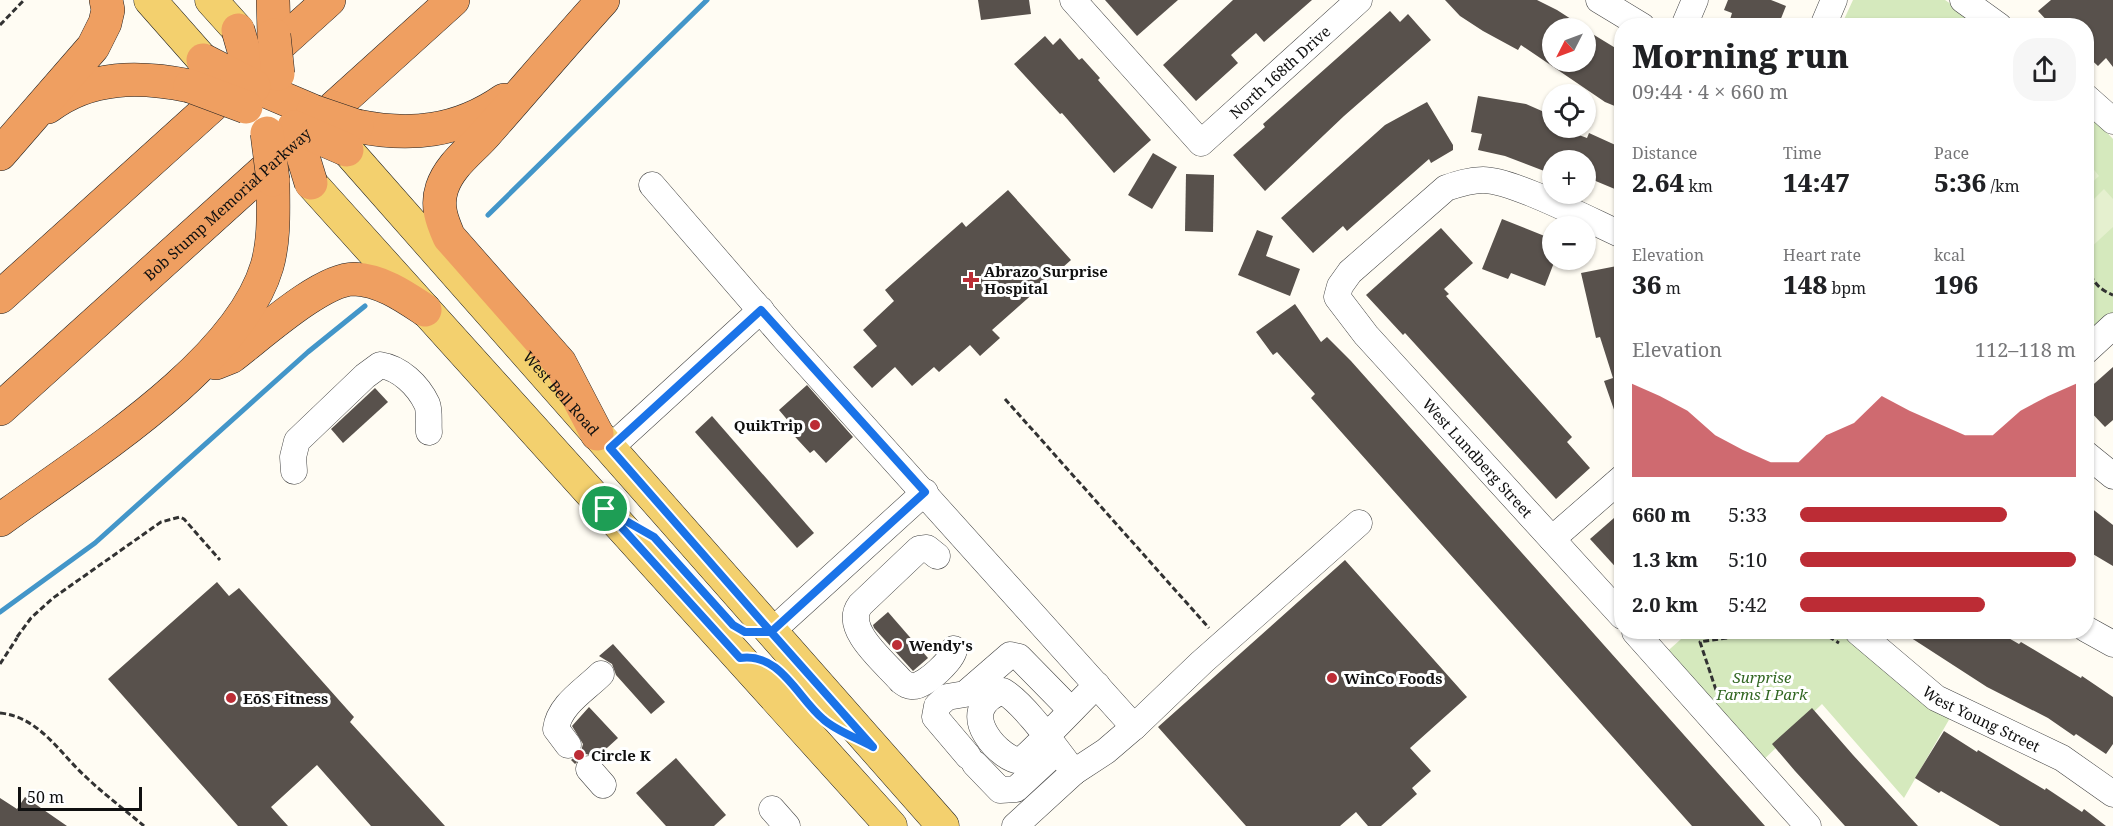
<!DOCTYPE html>
<meta charset="utf-8">
<style>
body{margin:0;font-family:"Noto Serif",serif;background:#f6f6f6;color:#202124;height:100vh;display:flex;flex-direction:column;font-size:22px;white-space:nowrap}
*{box-sizing:border-box;margin:0}
p{font-size:20px;color:#757577}
.icon{flex:none;width:33px;height:33px;fill:none;stroke:currentColor;stroke-width:2;stroke-linecap:round;stroke-linejoin:round}
.map{position:relative;flex:1;overflow:hidden}
.side{position:absolute;left:1614px;top:18px;width:480px;height:621px;display:flex;flex-direction:column;background:#fff;border-radius:24px;box-shadow:0 2px 4px #0004}
.side>*{flex:none}
.needle{width:39px;rotate:228deg}
.fabs{position:absolute;left:1542px;top:18px;display:grid;gap:12px}
.fabs a{display:grid;place-items:center;width:54px;height:54px;border-radius:50%;background:#fff;box-shadow:0 2px 4px #0004;font-size:30px}
.scale{position:absolute;left:18px;bottom:15px;width:124px;box-sizing:border-box;padding-left:6px;border:3px solid #101010;border-top:0;font-size:16px;line-height:21px;white-space:nowrap;color:#101010;-webkit-text-stroke:4px #fff;paint-order:stroke}
.pin{position:absolute;display:grid;place-items:center;width:51px;height:51px;color:#fff;margin:-26px;border:3px solid #fff;border-radius:50%;box-shadow:0 2px 6px #0007}
.round{display:grid;place-items:center;flex:none;width:63px;height:63px;border-radius:24px;background:#f6f6f6}
.headline{display:flex;align-items:center;justify-content:space-between;height:102px;padding:0 18px}
h1{font-size:33px;font-weight:800;line-height:45px}
.stats{display:grid;grid-template-columns:repeat(3,1fr);gap:9px;height:102px;padding:6px 18px}
.stats div{display:grid;align-content:center}
.stats b{font-size:26px;font-weight:800}
.stats small{font-size:16px;font-weight:400}
.stats p{font-size:16px}
.chart{height:168px;padding:12px 18px}
.chart p{display:flex;justify-content:space-between}
.chart svg{width:100%;height:108px;margin-top:6px;fill:#bc2c35;opacity:.7}
ul{padding:0 18px;list-style:none;font-size:20px}
li{display:grid;grid-template-columns:96px 72px 1fr;align-items:center;height:45px}
li i{height:15px;border-radius:8px;background:#bc2c35}
.map>svg:first-child{display:block}
.green{fill:#d5e9bd}
.pitch{fill:#e5f0cf}
.lines{fill:none;stroke-linecap:round;stroke-linejoin:round}
.stream{stroke:#4396c9;stroke-width:5}
.building{fill:#58514c}
.minor-casing{stroke:#434343;stroke-width:27}
.major-casing{stroke:#212121;stroke-width:33}
.highway-casing{stroke:#212121;stroke-width:34}
.path{stroke:#323232;stroke-width:3;stroke-dasharray:6 3;stroke-linecap:butt}
.minor{stroke:#fff;stroke-width:26}
.major{stroke:#f3d06e;stroke-width:32}
.highway{stroke:#ef9f61;stroke-width:33}
.highway-bridge-casing{stroke:#212121;stroke-width:34;stroke-linecap:butt}
.highway-bridge{stroke:#ef9f61;stroke-width:33}
.route-casing{stroke:#fff;stroke-width:12}
.route{stroke:#1a73e8;stroke-width:8}
.poi-dot{fill:#bc2c35;stroke:#fff;stroke-width:2}
.labels{text-anchor:middle;dominant-baseline:central;stroke-width:6;stroke-linejoin:round;paint-order:stroke}
.street-label{font-size:15px;fill:#101010;stroke:#fff}
.poi-label{font-size:15px;font-weight:bold;fill:#101010;stroke:#fff;text-anchor:start}
.park-label{font-size:15px;font-style:italic;fill:#316621;stroke:#fff}
</style>
<div class="map">
<svg width="2113" height="826" viewBox="0 0 2113 826">
<rect width="100%" height="100%" fill="#fffcf3"/>
<g class="green">
<path d="M1853 0H1945L1982 25 1841 26Z"/>
<path d="M2086 110 2113 139V312L2087 338Z"/>
<path d="M1689 632H1848L1954 711 1904 798 1822 704 1758 765 1662 656Z"/>
</g>
<g class="pitch">
<path d="M2087 161 2099 176 2087 187Z"/>
<path d="M2104 189 2113 199V227L2087 251V206Z"/>
</g>
<g class="lines">
<g class="stream">
<path d="M488 215 707 0"/>
<path d="M0 612 95 543 308 352 365 306"/>
</g>
</g>
<g class="building">
<path d="M978 0H1029L1031 14 981 20Z"/>
<path d="M1105 0H1178L1137 36Z"/>
<path d="M1233 0H1312L1264 42 1256 33 1231 55 1238 63 1196 101 1163 65Z"/>
<path d="M1445 0H1537L1557 10 1585 28H1552V62H1586V30L1622 52V109L1605 102 1521 45 1518 50 1483 31 1460 16Z"/>
<path d="M1728 0H1771L1786 6 1778 26H1728L1732 13 1724 10Z"/>
<path d="M2051 0H2113V67L2106 58 2098 66 2086 55 2092 47 2086 41V26H2052L2038 11Z"/>
<path d="M1390 11 1400 22 1408 14 1431 40 1344 116 1265 191 1233 155 1265 127 1263 124Z"/>
<path d="M1045 36 1053 45 1060 38 1079 60 1082 58 1100 78 1098 80 1151 140 1114 173 1062 113 1060 114 1014 64Z"/>
<path d="M1478 96 1526 104 1551 115 1548 123 1552 128H1560L1587 138 1589 133 1622 148V192L1586 177V160H1552V174L1505 156 1478 150 1482 134 1471 132Z"/>
<path d="M1427 102 1453 145V150L1431 163 1429 159 1347 231 1343 226 1313 253 1281 218 1385 125Z"/>
<path d="M1153 153 1177 167 1152 209 1128 195Z"/>
<path d="M1186 174 1214 175 1213 232 1185 231Z"/>
<path d="M1008 190 1071 260 992 330 1000 338 980 356 970 345 939 372 934 367 912 386 895 367 872 388 853 367 877 346 863 330 894 301 885 290 962 222 966 227Z"/>
<path d="M1502 219 1552 239V260H1555L1545 286 1511 273 1508 279 1482 269Z"/>
<path d="M1441 228 1473 263 1444 289 1449 294 1446 296 1572 437 1567 442 1590 468 1556 499 1405 333 1403 335 1366 295Z"/>
<path d="M1257 230 1273 236 1266 256 1300 269 1290 296 1238 275Z"/>
<path d="M1622 265V424H1619L1604 381 1613 378 1600 337 1596 338 1581 273Z"/>
<path d="M1295 304 1321 342 1327 337 1351 361 1765 826H1692L1311 398 1315 394 1277 352 1273 355 1256 332Z"/>
<path d="M2113 367V420L2105 427 2086 407V391Z"/>
<path d="M807 385 853 437 826 463 814 450 810 453 786 427 790 423 779 410Z"/>
<path d="M375 388 388 402 343 443 331 429Z"/>
<path d="M712 416 814 533 797 548 695 432Z"/>
<path d="M2086 504 2113 525V566L2086 550Z"/>
<path d="M1622 511V574L1590 539Z"/>
<path d="M1345 560 1467 697 1410 748 1431 771 1412 788 1417 794 1381 826H1368L1356 812 1340 826H1246L1158 727Z"/>
<path d="M217 582 229 596 239 588 354 717 350 722 445 826H371L317 765 271 807 288 826H238L108 679Z"/>
<path d="M888 612 928 658 913 671 874 628 873 625Z"/>
<path d="M1902 632H1998L2019 644 2021 642 2081 678 2082 676 2113 697V744L2106 754 2076 734 2074 736 2048 718 1987 687Z"/>
<path d="M613 644 665 702 651 714 616 675 612 664 599 656Z"/>
<path d="M589 707 618 738 597 757 586 754 575 764 571 760 581 751 583 744 572 726Z"/>
<path d="M1812 708 1853 755 1918 826H1845L1795 771 1772 744Z"/>
<path d="M1944 731 1977 752 1978 750 2045 790 2046 788 2082 812 2084 809 2106 826H2000L1941 791 1939 793 1915 778Z"/>
<path d="M676 758 726 815 714 826H666L636 793Z"/>
<path d="M25 797 67 826H0V798L17 809Z"/>
</g>
<g class="lines">
<g class="minor-casing">
<g id="minor">
<path id="s1" d="M1073 0 1201 143 1359 0"/>
<path d="M1599 0 1642 26"/>
<path d="M1963 0 1999 26"/>
<path d="M1684 26 1695 0"/>
<path d="M1823 26 1834 0"/>
<path d="M2086 97 2113 121"/>
<path d="M652 185 786 340 1134 727"/>
<path id="s2" d="M1622 235C1591 221 1513 180 1483 180 1470 180 1458 184 1446 188L1350 272 1340 286 1337 297 1366 335 1622 616"/>
<path d="M2086 351 2113 326"/>
<path d="M610 448 761 310"/>
<path d="M2086 454 2113 476"/>
<path d="M294 471 293 457 297 441 365 376 380 365C400 368 418 385 427 404 430 411 428 424 429 432"/>
<path d="M1552 539 1622 478"/>
<path d="M937 556 927 548 919 549 860 605C842 629 886 663 901 681 905 684 909 687 914 686 925 686 955 658 954 649"/>
<path d="M2086 629 2113 644"/>
<path d="M771 632 925 492"/>
<path d="M1635 632 1808 826"/>
<path id="s3" d="M1858 632 1936 698 2062 758 2113 794"/>
<path d="M568 745 556 729C559 705 585 690 601 674"/>
<path d="M968 756 935 717 937 706 947 697 965 694 1010 655 1019 657 1071 710"/>
<path d="M975 764 1000 790 1016 789 1057 751"/>
<path d="M589 769 603 785"/>
<path d="M1074 772C1056 749 1026 705 1003 691 949 711 1006 764 1020 760 1028 757 1086 695 1097 685"/>
<path d="M772 809 787 826"/>
<path d="M1015 826 1074 772 1106 751 1134 727 1202 662 1359 523"/>
</g>
</g>
<g class="major-casing">
<g id="major">
<path d="M150 0 203 60"/>
<path d="M211 0 238 30"/>
<path id="s4" d="M347 150 943 826"/>
<path d="M311 183 891 826"/>
</g>
</g>
<g class="highway-casing">
<g id="highway">
<path d="M273 0 274 35"/>
<path d="M254 86 313 111"/>
<path d="M48 107C90 75 140 76 190 86"/>
<path d="M357 126C410 137 458 132 504 100"/>
<path d="M0 154 93 47 105 23 108 10 106 0"/>
<path d="M0 297 329 0"/>
<path d="M216 363 231 357C259 336 321 279 354 279 381 280 404 296 425 310"/>
<path id="s5" d="M0 409 453 0"/>
<path d="M597 434 560 363 449 237C442 221 436 206 442 188 450 164 472 150 488 131 526 88 564 43 603 0"/>
<path d="M0 520C82 460 238 365 267 266 275 238 273 208 273 180"/>
</g>
</g>
<g class="path">
<path d="M0 25 24 0"/>
<path d="M2086 267C2093 281 2098 289 2113 295"/>
<path d="M1005 399 1209 628"/>
<path d="M1821 632 1839 643"/>
<path d="M17 637 31 618 53 598 161 522 180 517 184 519 220 560"/>
<path d="M0 664 17 638"/>
<path d="M1716 690 1700 642C1714 639 1745 637 1754 632"/>
<path d="M0 713C40 717 60 754 87 778 105 795 125 810 144 826"/>
</g>
<use href="#minor" class="minor"/>
<use href="#major" class="major"/>
<use href="#highway" class="highway"/>
<g class="highway-bridge-casing">
<g id="highway-bridge">
<path d="M238 30 254 86"/>
<path d="M274 35 278 74"/>
<path d="M203 60 254 86"/>
<path d="M190 86 246 107"/>
<path d="M313 111 357 126"/>
<path d="M294 127 311 183"/>
<path d="M294 127 347 150"/>
<path d="M267 133 273 180"/>
</g>
</g>
<use href="#highway-bridge" class="highway-bridge"/>
</g>
<g class="lines">
<g class="route-casing">
<path id="route" d="M605 509 740 658C780 652 797 697 823 719 836 731 857 738 873 747L771 632 925 492 761 310 610 448 771 632H745L733 625 654 537 605 509"/>
</g>
<use href="#route" class="route"/>
</g>
<g class="poi-dot">
<path d="M968 271h6v6h6v6h-6v6h-6v-6h-6v-6h6z"/>
<circle cx="815" cy="425" r="6"/>
<circle cx="897" cy="645" r="6"/>
<circle cx="1332" cy="678" r="6"/>
<circle cx="231" cy="698" r="6"/>
<circle cx="579" cy="755" r="6"/>
</g>
<g class="labels">
<g class="street-label">
<text stroke="none"><textPath href="#s1" startOffset="298">North 168th Drive</textPath></text>
<text stroke="none"><textPath href="#s5" startOffset="306">Bob Stump Memorial Parkway</textPath></text>
<text stroke="none"><textPath href="#s4" startOffset="324">West Bell Road</textPath></text>
<text stroke="none"><textPath href="#s2" startOffset="558">West Lundberg Street</textPath></text>
<text stroke="none"><textPath href="#s3" startOffset="152">West Young Street</textPath></text>
</g>
<g class="poi-label">
<text x="984" y="271">Abrazo Surprise<tspan x="984" dy="17">Hospital</tspan></text>
<text x="803" y="425" text-anchor="end">QuikTrip</text>
<text x="909" y="645">Wendy's</text>
<text x="1344" y="678">WinCo Foods</text>
<text x="243" y="698">EōS Fitness</text>
<text x="591" y="755">Circle K</text>
</g>
<g class="park-label">
<text x="1762" y="677">Surprise<tspan x="1762" dy="17">Farms I Park</tspan></text>
</g>
</g>
</svg>
<div class="fabs">
<a><svg class="needle" viewBox="-14 -14 28 28"><path d="M0-13l5 13h-10z" fill="#e53935"/><path d="M0 13l5-13h-10z" fill="#757577"/></svg></a>
<a><svg class="icon" aria-label="locate" viewBox="0 0 24 24"><circle cx="12" cy="12" r="6"/><path d="M12 2v4M12 18v4M2 12h4M18 12h4"/></svg></a>
<a>+</a>
<a>−</a>
</div>
<div class="scale">50 m</div>
<div class="pin" style="left:605px;top:509px;background:#1e9e55"><svg class="icon" aria-label="arrive" viewBox="0 0 24 24"><path d="M6 21V4h12l-3 4 3 4H6"/></svg></div>
<section class="side">
<div class="headline"><div><h1>Morning run</h1><p>09:44 · 4 × 660 m</p></div><a class="round"><svg class="icon" aria-label="share" viewBox="0 0 24 24"><path d="M12 15V3M7 8l5-5 5 5M5 13v7h14v-7"/></svg></a></div>
<div class="stats">
<div><p>Distance</p><b>2.64<small> km</small></b></div>
<div><p>Time</p><b>14:47</b></div>
<div><p>Pace</p><b>5:36<small> /km</small></b></div>
</div>
<div class="stats">
<div><p>Elevation</p><b>36<small> m</small></b></div>
<div><p>Heart rate</p><b>148<small> bpm</small></b></div>
<div><p>kcal</p><b>196</b></div>
</div>
<div class="chart"><p><span>Elevation</span>112–118 m</p>
<svg viewBox="0 0 160 44" preserveAspectRatio="none"><path d="M0 44V6L10 11L20 17L30 27L40 33L50 38L60 38L70 27L80 22L90 11L100 17L110 22L120 27L130 27L140 17L150 11L160 6V44z"/></svg>
</div>
<ul>
<li><b>660 m</b>5:33<i style="width:75%"></i></li>
<li><b>1.3 km</b>5:10<i style="width:100%"></i></li>
<li><b>2.0 km</b>5:42<i style="width:67%"></i></li>
</ul>
</section>
</div>
